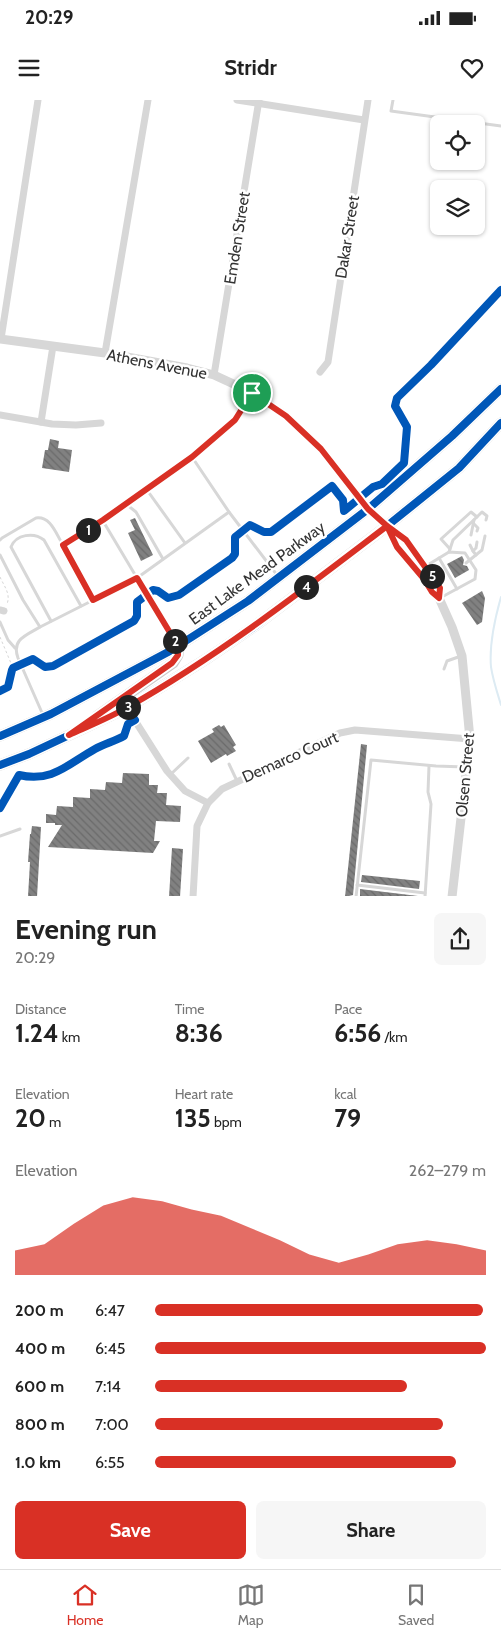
<!DOCTYPE html>
<meta charset="utf-8">
<style>
body{margin:0;font-family:Cabin,sans-serif;background:#f6f6f6;color:#222;height:100vh;display:flex;flex-direction:column;font-size:19px;white-space:nowrap}
*{box-sizing:border-box;margin:0}
p{font-size:16px;color:#767676}
.icon{flex:none;width:28px;height:28px;fill:none;stroke:currentColor;stroke-width:2;stroke-linecap:round;stroke-linejoin:round}
.map{position:relative;height:796px;overflow:hidden}
.sheet{display:flex;flex-direction:column;background:#fff;flex:1}
.sheet>*{flex:none}
.buttons{position:absolute;left:430px;top:15px;display:grid;gap:10px}
.buttons a{display:grid;place-items:center;width:55px;height:55px;border-radius:8px;background:#fff;box-shadow:0 1px 4px #0004;font-size:25px}
.pin{position:absolute;display:grid;place-items:center;width:42px;height:42px;color:#fff;margin:-21px;border:2px solid #fff;border-radius:50%;box-shadow:0 1px 5px #0007}
.km{position:absolute;width:25px;height:25px;margin:-12px;border-radius:50%;background:#222;color:#fff;font-size:14px;line-height:25px;text-align:center}
.round{display:grid;place-items:center;flex:none;width:52px;height:52px;border-radius:8px;background:#f6f6f6}
.headline{display:flex;align-items:center;justify-content:space-between;height:85px;padding:0 15px}
h1{font-size:28px;font-weight:700;line-height:38px}
.metrics{display:grid;grid-template-columns:repeat(3,1fr);gap:8px;height:85px;padding:5px 15px}
.metrics div{display:grid;align-content:center}
.metrics b{font-size:25px;font-weight:700}
.metrics small{font-size:14px;font-weight:400}
.metrics p{font-size:14px}
.chart{height:140px;padding:10px 15px}
.chart p{display:flex;justify-content:space-between}
.chart svg{width:100%;height:90px;margin-top:5px;fill:#d93025;opacity:.7}
.action{display:flex;gap:10px;margin-top:auto;padding:10px 15px}
.action a{flex:1;height:58px;border-radius:8px;background:#d93025;color:#fff;font-size:20px;font-weight:700;line-height:58px;text-align:center}
.action a+a{background:#f6f6f6;color:#222}
ul{padding:0 15px;list-style:none;font-size:16px}
li{display:grid;grid-template-columns:80px 60px 1fr;align-items:center;height:38px}
li i{height:12px;border-radius:6px;background:#d93025}
.status{display:flex;justify-content:space-between;align-items:center;height:35px;padding:0 25px;background:#fff;direction:ltr}
.status svg{height:14px;fill:currentColor}
header{display:flex;justify-content:space-between;align-items:center;height:65px;padding:0 15px;background:#fff;font-size:22px;font-weight:700}
.menu{display:flex;justify-content:space-around;align-items:center;height:70px;border-top:1px solid #e0e0e0;background:#fff;font-size:14px;color:#767676}
.menu a{display:grid;justify-items:center;gap:2px}
.menu .active{color:#d93025}
.map>svg:first-child{display:block}
.lines{fill:none;stroke-linecap:round;stroke-linejoin:round}
.stream{stroke:#ddebf3;stroke-width:2}
.building{fill:url(#building-back-hatch)}
.path{stroke:#d6d6d6;stroke-width:1;stroke-dasharray:2.5 2.5;stroke-linecap:butt}
.service{stroke:#d7d7d7;stroke-width:3}
.minor{stroke:#d7d7d7;stroke-width:7}
.tertiary{stroke:#d7d7d7;stroke-width:9}
.primary{stroke:#cacaca;stroke-width:11}
.cycleway-casing{stroke:#fff;stroke-width:11}
.cycleway{stroke:#0057b8;stroke-width:8}
.route-casing{stroke:#fff;stroke-width:10}
.route{stroke:#d93025;stroke-width:6}
.labels{text-anchor:middle;dominant-baseline:central;stroke-width:5;stroke-linejoin:round;paint-order:stroke}
.street-label{font-size:16px;fill:#333;stroke:#fff}
</style>
<div class="status"><b>20:29</b><svg viewBox="0 0 49 12"><path d="M0 12V9h3v3zM5 12V6h3v6zM10 12V3h3v9zM15 12V0h3v12zM26 1h20v11H26zM47 4h2v5h-2z"/></svg></div>
<header><svg class="icon" aria-label="menu" viewBox="0 0 24 24"><path d="M4 6h16M4 12h16M4 18h16"/></svg>Stridr<svg class="icon" aria-label="heart" viewBox="0 0 24 24"><path d="M12 20l-8-8c-3-5 5-10 8-4 3-6 11-1 8 4z"/></svg></header>
<div class="map">
<svg width="501" height="797" viewBox="0 0 501 797">
<defs>
<pattern id="building-back-hatch" width="6" height="6" patternUnits="userSpaceOnUse" patternTransform="scale(1.25)"><rect width="6" height="6" fill="#818181"/><path d="M-1 5l2 2M0 0l6 6M5-1l2 2" fill="none" stroke="#6a6a6a"/></pattern>
</defs>
<rect width="100%" height="100%" fill="#fff"/>
<g class="lines">
<path class="stream" d="M501 497C495 518 489 544 491 567 493 580 497 592 501 605"/>
</g>
<g class="building">
<path d="M50 339 59 341 58 348 72 350 69 372 42 368 45 350H48Z"/>
<path d="M135 418 153 455 141 461 128 433 135 430 130 420Z"/>
<path d="M462 456 464 460 463 465 467 466 469 470 455 478 447 464Z"/>
<path d="M482 491 485 498 482 522 477 525 462 503Z"/>
<path d="M219 625 221 627 224 625 236 645 233 647 236 651 227 656 226 654 211 663 198 641 214 632 212 629Z"/>
<path d="M361 644 367 645 355 774 353 795 345 797Z"/>
<path d="M123 673 149 674V685H158L157 693H167L166 705 181 706 180 722 156 721 154 741H160L153 753 48 747 62 725H55V723H46V714L56 715 57 706 73 707V697L90 698V689L105 690 106 682 122 683Z"/>
<path d="M32 726 41 727 37 797H28L30 762H28L30 734H31Z"/>
<path d="M172 748 183 749 180 797H169Z"/>
<path d="M362 775 420 781 419 789 361 782Z"/>
<path d="M360 789 418 796V797L360 796Z"/>
</g>
<g class="lines">
<g class="path">
<path d="M0 477C4 486 11 494 7 504"/>
<path d="M0 537 13 568"/>
</g>
<g class="service">
<path d="M393 0 391 11 501 26"/>
<path d="M192 357 229 412 277 475"/>
<path d="M147 390 185 443"/>
<path d="M126 404 136 412 163 459"/>
<path d="M103 421 137 478 229 412"/>
<path d="M474 424 478 428 477 431"/>
<path d="M471 435 474 420"/>
<path d="M0 440 2 438 36 418C51 416 56 434 63 445L103 421 192 357 235 320 252 294"/>
<path d="M63 445 93 500"/>
<path d="M470 445 473 451"/>
<path d="M450 449 441 439 471 412 477 417"/>
<path d="M449 452 453 440 482 412 487 416 486 420"/>
<path d="M0 455 23 500 40 527C27 535 11 539 18 558L43 615"/>
<path d="M476 455 473 451 476 448 477 442"/>
<path d="M439 458 457 489"/>
<path d="M466 463 482 450 485 436"/>
<path d="M426 466 449 452 465 453 476 470 475 479 440 498"/>
<path d="M51 521 11 447C16 434 34 432 44 440L81 506"/>
<path d="M0 522 8 540 15 548"/>
<path d="M40 527 137 478 176 543"/>
<path d="M444 569 447 561 461 556"/>
<path d="M229 664 237 681"/>
<path d="M171 674 188 658"/>
<path d="M0 736 20 729"/>
<path d="M357 785 425 793"/>
<path d="M356 797 371 660 436 666 465 667"/>
<path d="M425 797 431 704 428 692 429 666"/>
</g>
<g class="minor">
<path d="M237 0 364 20"/>
<path d="M1 239 38 0"/>
<path d="M105 253 148 0"/>
<path d="M320 272 328 262 368 0"/>
<path d="M214 275 259 0"/>
<path d="M0 315 52 324 76 325 101 323"/>
<path d="M41 322 53 246"/>
<path d="M0 510 4 511"/>
<path d="M127 608 167 671 185 691 208 703"/>
<path d="M193 797 197 726 208 703 222 689 340 633 355 630 470 639"/>
</g>
<g class="tertiary">
<path d="M0 239 105 253 187 268 214 275 253 293 286 316 321 349 368 409 387 426 406 440 440 489 439 498"/>
<path d="M388 428 397 447 424 479 432 492 439 498 452 527 462 556 470 639 452 797"/>
</g>
<g class="primary">
<path d="M97 616 173 563 178 555V546"/>
<path d="M0 636 51 614 170 551 248 501 368 409 452 336 501 289"/>
<path d="M0 665 29 654 127 608 208 558 255 526 387 426 459 368 501 323"/>
</g>
<g class="cycleway-casing">
<g id="cycleway">
<path d="M0 591 8 587 12 570 13 568 33 559 45 567 53 566 134 521 137 516V502L153 490 158 491 168 498 179 495 232 458 235 454V437L250 425 264 432H271L332 386 343 400 344 411 373 387 382 384 404 363 407 327 395 306 397 298 431 265 501 190"/>
<path d="M0 636 51 614 170 551 248 501 368 409 452 336 501 289"/>
<path d="M0 665 29 654 127 608 208 558 255 526 387 426 459 368 501 323"/>
<path d="M0 708 19 675C52 683 68 664 95 649 104 644 115 641 124 636L128 624 135 620"/>
</g>
</g>
<use href="#cycleway" class="cycleway"/>
</g>
<g class="lines">
<g class="route-casing">
<path id="route" d="M252 293 235 320 192 357 103 420 63 445 93 500 137 478 178 546V555L172 563 69 635C89 626 109 618 128 607 220 555 303 490 387 426L397 447 424 479 432 492 439 498 440 488 406 440 387 426 368 409 321 349 286 316 252 293"/>
</g>
<use href="#route" class="route"/>
</g>
<g class="labels">
<g class="street-label">
<text transform="translate(347 137) rotate(-81)">Dakar Street</text>
<text transform="translate(237 138) rotate(-81)">Emden Street</text>
<text transform="translate(157 264) rotate(11)">Athens Avenue</text>
<text transform="translate(257 473) rotate(-36)">East Lake Mead Parkway</text>
<text transform="translate(290 657) rotate(-24)">Demarco Court</text>
<text transform="translate(465 675) rotate(-85)">Olsen Street</text>
</g>
</g>
</svg>
<div class="buttons">
<a><svg class="icon" aria-label="locate" viewBox="0 0 24 24"><circle cx="12" cy="12" r="6"/><path d="M12 2v4M12 18v4M2 12h4M18 12h4"/></svg></a>
<a><svg class="icon" aria-label="layers" viewBox="0 0 24 24"><path d="M12 4l9 5-9 5-9-5zM3 14l9 5 9-5"/></svg></a>
</div>
<div class="pin" style="left:252px;top:293px;background:#1e9e55"><svg class="icon" aria-label="arrive" viewBox="0 0 24 24"><path d="M6 21V4h12l-3 4 3 4H6"/></svg></div>
<b class="km" style="left:88px;top:430px">1</b>
<b class="km" style="left:175px;top:541px">2</b>
<b class="km" style="left:128px;top:607px">3</b>
<b class="km" style="left:306px;top:487px">4</b>
<b class="km" style="left:432px;top:476px">5</b>
</div>
<section class="sheet">
<div class="headline"><div><h1>Evening run</h1><p>20:29</p></div><a class="round"><svg class="icon" aria-label="share" viewBox="0 0 24 24"><path d="M12 15V3M7 8l5-5 5 5M5 13v7h14v-7"/></svg></a></div>
<div class="metrics">
<div><p>Distance</p><b>1.24<small> km</small></b></div>
<div><p>Time</p><b>8:36</b></div>
<div><p>Pace</p><b>6:56<small> /km</small></b></div>
</div>
<div class="metrics">
<div><p>Elevation</p><b>20<small> m</small></b></div>
<div><p>Heart rate</p><b>135<small> bpm</small></b></div>
<div><p>kcal</p><b>79</b></div>
</div>
<div class="chart"><p><span>Elevation</span>262–279 m</p>
<svg viewBox="0 0 160 44" preserveAspectRatio="none"><path d="M0 44V32L10 29L20 19L30 10L40 6L50 8L60 12L70 15L80 21L90 27L100 34L110 38L120 34L130 29L140 27L150 29L160 32V44z"/></svg>
</div>
<ul>
<li><b>200 m</b>6:47<i style="width:99%"></i></li>
<li><b>400 m</b>6:45<i style="width:100%"></i></li>
<li><b>600 m</b>7:14<i style="width:76%"></i></li>
<li><b>800 m</b>7:00<i style="width:87%"></i></li>
<li><b>1.0 km</b>6:55<i style="width:91%"></i></li>
</ul>
<div class="action"><a>Save</a><a>Share</a></div>
</section>
<nav class="menu">
<a class="active"><svg class="icon" aria-label="home" viewBox="0 0 24 24"><path d="M3 11l9-7 9 7M6 9v11h12V9"/></svg>Home</a>
<a><svg class="icon" aria-label="map" viewBox="0 0 24 24"><path d="M3 6l6-2 6 2 6-2v14l-6 2-6-2-6 2zM9 4v14M15 6v14"/></svg>Map</a>
<a><svg class="icon" aria-label="saved" viewBox="0 0 24 24"><path d="M7 4h10v16l-5-4-5 4z"/></svg>Saved</a>
</nav>
